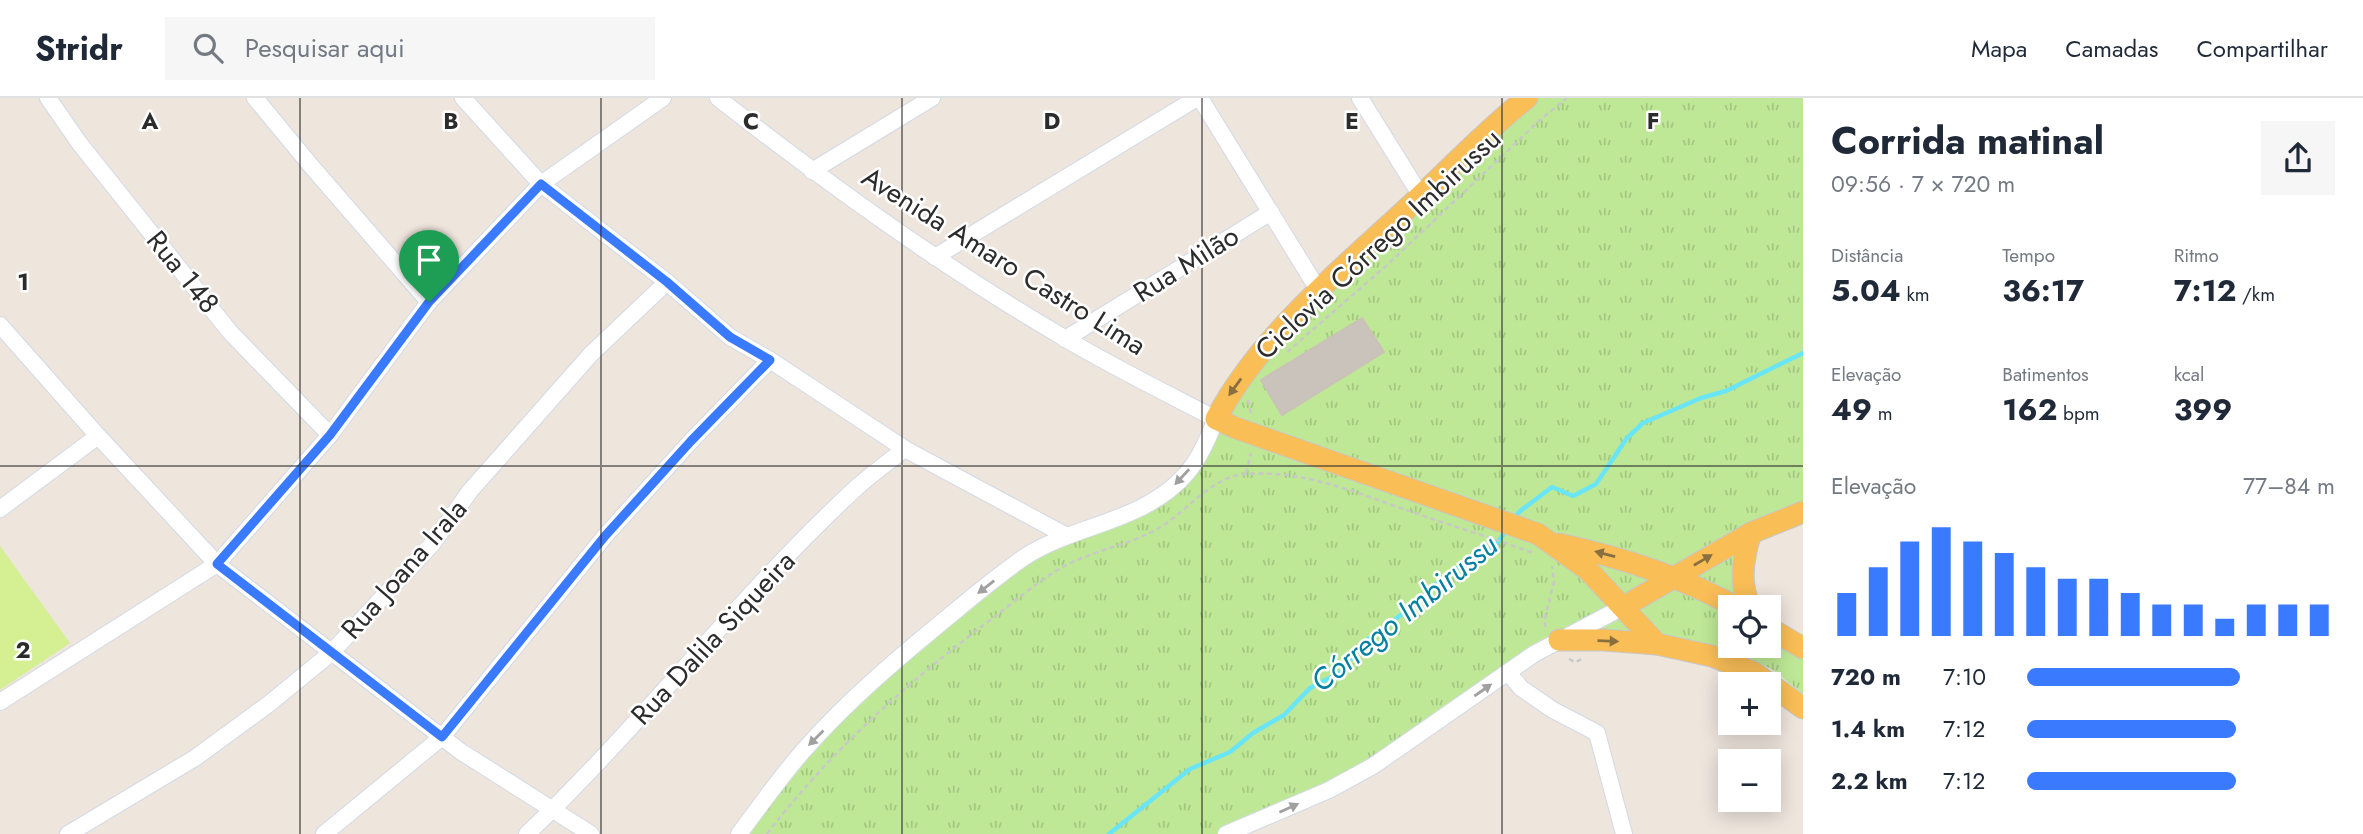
<!DOCTYPE html>
<html lang="pt">
<meta charset="utf-8">
<style>
body{margin:0;font-family:Jost,sans-serif;background:#f6f6f7;color:#1f2937;height:100vh;display:flex;flex-direction:column;font-size:26px;white-space:nowrap}
*{box-sizing:border-box;margin:0}
p{font-size:23px;color:#747a83}
.icon{flex:none;width:38px;height:38px;fill:none;stroke:currentColor;stroke-width:2;stroke-linecap:round;stroke-linejoin:round}
.map{position:relative;flex:1;overflow:hidden}
.panel{display:flex;flex-direction:column;background:#fff;width:560px}
.panel>*{flex:none}
.buttons{position:absolute;left:1718px;top:497px;display:grid;gap:14px}
.buttons a{display:grid;place-items:center;width:63px;height:63px;border-radius:0px;background:#fff;box-shadow:0 4px 18px #0003;font-size:35px}
.pin{position:absolute;display:grid;place-items:center;width:60px;height:60px;color:#fff;margin:-72px -30px;border-radius:50% 50% 50% 0;rotate:-45deg;box-shadow:0 0 7px #0007}
.pin .icon{rotate:45deg}
.round{display:grid;place-items:center;flex:none;width:74px;height:74px;border-radius:0px;background:#f6f6f7}
.head{display:flex;align-items:center;justify-content:space-between;height:119px;padding:0 28px}
h1{font-size:38px;font-weight:700;line-height:52px}
.figures{display:grid;grid-template-columns:repeat(3,1fr);gap:10px;height:119px;padding:7px 28px}
.figures div{display:grid;align-content:center}
.figures b{font-size:30px;font-weight:700}
.figures small{font-size:19px;font-weight:400}
.figures p{font-size:19px}
.chart{height:196px;padding:14px 28px}
.chart p{display:flex;justify-content:space-between}
.chart svg{width:100%;height:126px;margin-top:7px;stroke:#3a7aff;stroke-width:6}
ul{padding:0 28px;list-style:none;font-size:23px}
li{display:grid;grid-template-columns:112px 84px 1fr;align-items:center;height:52px}
li i{height:18px;border-radius:9px;background:#3a7aff}
header{display:flex;align-items:center;gap:42px;box-sizing:border-box;height:98px;padding:0 35px;background:#fff;border-bottom:2px solid #e0e1e3}
header strong{font-size:33px}
nav{display:flex;gap:38px;margin-inline-start:auto;font-size:24px}
.search{width:490px;height:63px;background:#f6f6f7;display:flex;align-items:center;gap:18px;box-sizing:border-box;padding:0 24px;border-radius:0px;color:#747a83;font-size:26px}
main{display:flex;flex:1;min-height:0}
.map>svg:first-child{display:block}
.park{fill:url(#park-tufts)}
.pitch{fill:#d5f092}
.lines{fill:none;stroke-linecap:round;stroke-linejoin:round}
.stream{stroke:#6ae5f7;stroke-width:4.5}
.building{fill:#c9c3bc;stroke:#cac1b7;stroke-width:2}
.minor-casing{stroke:#d2d9e5;stroke-width:18}
.major-casing{stroke:#c8c8c8;stroke-width:23}
.path{stroke:#c8c8c8;stroke-width:2.5;stroke-dasharray:5 3.5;stroke-linecap:butt}
.minor{stroke:#fff;stroke-width:16}
.major{stroke:#fabe57;stroke-width:21}
.oneway{fill:#896e3f}
.oneway2{fill:#a0a0a0}
.route-casing{stroke:#fff;stroke-width:14}
.route{stroke:#3a7aff;stroke-width:9}
.grid{fill:none;stroke:#2c2c2c;stroke-width:2;stroke-opacity:0.55}
.labels{text-anchor:middle;dominant-baseline:central;stroke-width:5;stroke-linejoin:round;paint-order:stroke}
.street-label{font-size:28px;fill:#2c2c2c;stroke:#fff}
.water-label{font-size:30px;font-style:italic;fill:#0580a0;stroke:#fff}
.grid-label{font-size:23px;text-anchor:middle;font-weight:bold;fill:#2c2c2c;stroke:#fff;stroke-width:5;stroke-linejoin:round;paint-order:stroke}
</style>
<header>
<strong>Stridr</strong>
<div class="search"><svg class="icon" aria-label="search" viewBox="0 0 24 24"><circle cx="10" cy="10" r="6"/><path d="M15 15l6 6"/></svg>Pesquisar aqui</div>
<nav><a>Mapa</a><a>Camadas</a><a>Compartilhar</a></nav>
</header>
<main>
<div class="map">
<svg width="1803" height="736" viewBox="0 0 1803 736">
<defs>
<pattern id="park-tufts" width="24" height="20" patternUnits="userSpaceOnUse" patternTransform="scale(1.75)"><rect width="24" height="20" fill="#bee896"/><path d="M3 7l-1-3M5 7V3M7 7l1-3M15 17l-1-3M17 17v-4M19 17l1-3" fill="none" stroke="#a3c781"/></pattern>
</defs>
<rect width="100%" height="100%" fill="#eee5dd"/>
<g class="park">
<path d="M1534 0H1803V408L1681 470 1610 447 1552 436 1221 317 1259 260Z"/>
<path d="M1214 331 1676 483 1751 442 1749 463 1731 509V548H1769V535L1803 559V596L1773 572 1744 557 1717 549 1553 550 1450 617 1238 736H740L847 610 1018 467 1162 401Z"/>
</g>
<path class="pitch" d="M0 448 70 545 0 592Z"/>
<g class="lines">
<g class="stream">
<path d="M1514 421 1519 414 1552 389 1573 398 1596 386 1627 340 1643 325 1701 300 1726 293 1803 255"/>
<path d="M1109 736 1190 671 1230 654 1253 635 1284 617 1310 590 1341 574 1364 544 1409 511 1445 478 1496 447 1507 431"/>
</g>
</g>
<path class="building" d="M1362 220 1384 254 1282 317 1261 282Z"/>
<g class="lines">
<g class="minor-casing">
<g id="minor">
<path d="M48 0 80 46 230 234 330 337"/>
<path d="M255 0 312 69 429 204"/>
<path d="M463 0 541 86 667 184 730 239 770 262 905 351 1065 437"/>
<path d="M718 0C829 87 944 170 1066 241 1115 270 1166 295 1216 321 1208 340 1200 360 1186 376 1143 425 1074 426 1023 460 997 478 972 499 948 519 898 560 847 603 804 652 781 678 760 708 739 736"/>
<path d="M1200 0 1319 193"/>
<path d="M1360 0 1421 98"/>
<path d="M812 73 932 0"/>
<path d="M935 159 1197 0"/>
<path d="M0 227 98 338 217 466 460 653 591 736"/>
<path d="M1065 241 1271 114"/>
<path d="M0 411 98 338"/>
<path d="M1508 574 1521 590 1553 612 1597 635 1624 736"/>
<path d="M0 604 217 466 330 337 429 204 541 86 663 0"/>
<path d="M68 736 195 660 270 605 331 555 433 445 470 393 591 256 667 184"/>
<path d="M324 736 442 639 605 438 691 343 770 262"/>
<path d="M527 736C642 627 738 499 855 391 870 377 888 364 905 351"/>
<path d="M1226 736 1329 692 1373 668 1534 556 1623 509"/>
</g>
</g>
<g class="major-casing">
<g id="major">
<path d="M1527 0C1487 31 1451 70 1413 105 1344 169 1261 236 1216 321L1236 330 1538 436 1588 472 1657 546 1712 558 1753 574 1803 610"/>
<path d="M1751 435C1743 459 1738 486 1751 509"/>
<path d="M1559 446C1621 459 1680 478 1736 509"/>
<path d="M1623 509 1751 435 1803 414"/>
<path d="M1769 530 1803 550"/>
<path d="M1559 542H1603L1657 546"/>
</g>
</g>
<g class="path">
<path d="M1287 254 1386 168 1540 22 1567 0"/>
<path d="M1248 302 1251 316"/>
<path d="M1246 375 1251 355"/>
<path d="M1546 529 1544 523 1554 484 1552 468"/>
<path d="M1722 542 1728 532 1731 531"/>
<path d="M1569 561 1575 564 1582 561"/>
<path d="M767 736C831 652 909 583 993 520 1015 503 1037 484 1061 470 1092 452 1128 448 1159 430 1188 413 1212 377 1248 376 1306 372 1359 396 1412 414 1452 428 1493 440 1533 455"/>
</g>
<use href="#minor" class="minor"/>
<use href="#major" class="major"/>
</g>
<defs><path id="oneway-solid" d="M-6-.8H1V-3.2L6.5 0L1 3.2V.8H-6Z" transform="scale(1.75)"/></defs>
<g class="oneway">
<use href="#oneway-solid" transform="translate(1235 289) rotate(126)"/>
<use href="#oneway-solid" transform="translate(1605 456) rotate(-165)"/>
<use href="#oneway-solid" transform="translate(1703 462) rotate(-30)"/>
<use href="#oneway-solid" transform="translate(1608 543) rotate(2)"/>
</g>
<g class="oneway2">
<use href="#oneway-solid" transform="translate(1182 379) rotate(133)"/>
<use href="#oneway-solid" transform="translate(986 489) rotate(142)"/>
<use href="#oneway-solid" transform="translate(1483 592) rotate(-35)"/>
<use href="#oneway-solid" transform="translate(816 640) rotate(135)"/>
<use href="#oneway-solid" transform="translate(1289 710) rotate(-24)"/>
</g>
<g class="lines">
<g class="route-casing">
<path id="route" d="M541 86 667 184 730 239 770 262 691 343 605 438 442 639 217 466 330 337 429 204Z"/>
</g>
<use href="#route" class="route"/>
</g>
<path class="grid" d="M300 0V736M601 0V736M902 0V736M1202 0V736M1502 0V736M0 368H1803"/>
<g class="labels">
<g class="street-label">
<text transform="translate(1378 146) rotate(-43)">Ciclovia Córrego Imbirussu</text>
<text transform="translate(1004 163) rotate(32)">Avenida Amaro Castro Lima</text>
<text transform="translate(1186 166) rotate(-32)">Rua Milão</text>
<text transform="translate(183 174) rotate(51)">Rua 148</text>
<text transform="translate(404 471) rotate(-49)">Rua Joana Irala</text>
<text transform="translate(713 540) rotate(-47)">Rua Dalila Siqueira</text>
</g>
<g class="water-label">
<text transform="translate(1404 515) rotate(-39)">Córrego Imbirussu</text>
</g>
</g>
<g class="grid-label">
<text x="150" y="31">A</text>
<text x="451" y="31">B</text>
<text x="751" y="31">C</text>
<text x="1052" y="31">D</text>
<text x="1352" y="31">E</text>
<text x="1653" y="31">F</text>
<text x="23" y="192">1</text>
<text x="23" y="560">2</text>
</g>
</svg>
<div class="buttons">
<a><svg class="icon" aria-label="locate" viewBox="0 0 24 24"><circle cx="12" cy="12" r="6"/><path d="M12 2v4M12 18v4M2 12h4M18 12h4"/></svg></a>
<a>+</a>
<a>−</a>
</div>
<div class="pin" style="left:429px;top:204px;background:#1e9e55"><svg class="icon" aria-label="arrive" viewBox="0 0 24 24"><path d="M6 21V4h12l-3 4 3 4H6"/></svg></div>
</div>
<section class="panel">
<div class="head"><div><h1>Corrida matinal</h1><p>09:56 · 7 × 720 m</p></div><a class="round"><svg class="icon" aria-label="share" viewBox="0 0 24 24"><path d="M12 15V3M7 8l5-5 5 5M5 13v7h14v-7"/></svg></a></div>
<div class="figures">
<div><p>Distância</p><b>5.04<small> km</small></b></div>
<div><p>Tempo</p><b>36:17</b></div>
<div><p>Ritmo</p><b>7:12<small> /km</small></b></div>
</div>
<div class="figures">
<div><p>Elevação</p><b>49<small> m</small></b></div>
<div><p>Batimentos</p><b>162<small> bpm</small></b></div>
<div><p>kcal</p><b>399</b></div>
</div>
<div class="chart"><p><span>Elevação</span>77–84 m</p>
<svg viewBox="0 0 160 44" preserveAspectRatio="none"><path d="M5 44V29M15 44V20M25 44V11M35 44V6M45 44V11M55 44V15M65 44V20M75 44V24M85 44V24M95 44V29M105 44V33M115 44V33M125 44V38M135 44V33M145 44V33M155 44V33"/></svg>
</div>
<ul>
<li><b>720 m</b>7:10<i style="width:69%"></i></li>
<li><b>1.4 km</b>7:12<i style="width:68%"></i></li>
<li><b>2.2 km</b>7:12<i style="width:68%"></i></li>
</ul>
</section>
</main>
